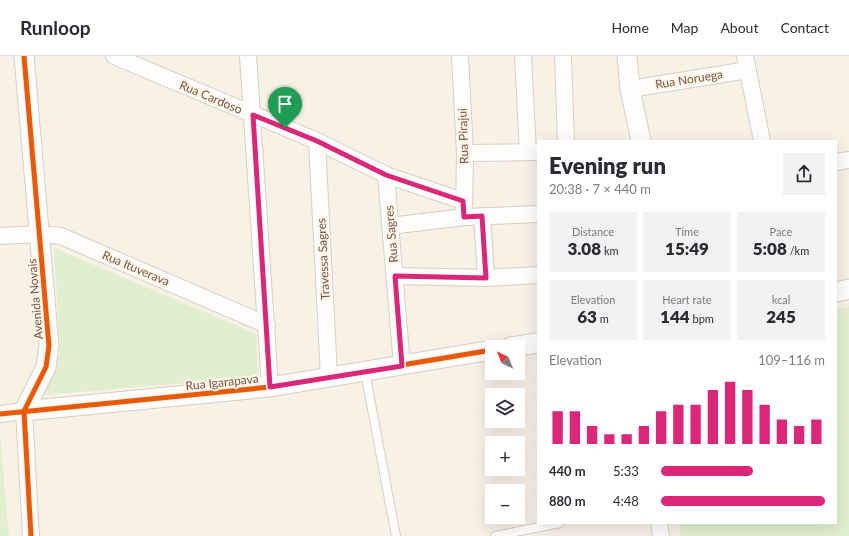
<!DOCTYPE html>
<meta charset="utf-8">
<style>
body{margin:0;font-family:Lato,sans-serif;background:#f2f2f3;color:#2b2b33;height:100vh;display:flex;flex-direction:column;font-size:15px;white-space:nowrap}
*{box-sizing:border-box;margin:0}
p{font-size:13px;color:#7c7c81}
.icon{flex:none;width:22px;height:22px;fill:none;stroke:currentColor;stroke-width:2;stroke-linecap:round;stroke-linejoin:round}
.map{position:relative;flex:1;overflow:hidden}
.drawer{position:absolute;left:537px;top:84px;width:300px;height:384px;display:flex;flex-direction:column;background:#fff;border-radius:0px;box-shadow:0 4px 16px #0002}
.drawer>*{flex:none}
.needle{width:26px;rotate:317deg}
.fabs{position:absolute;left:485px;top:284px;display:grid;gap:8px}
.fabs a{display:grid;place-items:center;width:40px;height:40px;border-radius:0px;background:#fff;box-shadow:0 4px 16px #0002;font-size:20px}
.pin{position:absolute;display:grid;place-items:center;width:34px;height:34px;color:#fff;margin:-41px -17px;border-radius:50% 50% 50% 0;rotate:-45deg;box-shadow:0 0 4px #0007}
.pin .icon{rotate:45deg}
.round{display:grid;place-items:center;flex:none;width:42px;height:42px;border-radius:0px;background:#f2f2f3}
.headline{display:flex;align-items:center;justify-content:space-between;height:68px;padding:0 12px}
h1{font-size:22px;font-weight:800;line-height:30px}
.figures{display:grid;grid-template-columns:repeat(3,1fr);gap:6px;height:68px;padding:4px 12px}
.figures div{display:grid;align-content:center;border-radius:0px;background:#f2f2f3;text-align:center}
.figures b{font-size:17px;font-weight:800}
.figures small{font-size:11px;font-weight:400}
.figures p{font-size:11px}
.chart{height:112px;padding:8px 12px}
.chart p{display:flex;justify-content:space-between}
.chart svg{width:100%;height:72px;margin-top:4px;stroke:#db2777;stroke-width:6}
ul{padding:0 12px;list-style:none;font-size:13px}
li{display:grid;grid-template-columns:64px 48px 1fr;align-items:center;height:30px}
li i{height:10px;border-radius:5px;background:#db2777}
header{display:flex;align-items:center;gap:24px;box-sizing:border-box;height:56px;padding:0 20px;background:#fff;border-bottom:1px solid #e1e1e2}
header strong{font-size:19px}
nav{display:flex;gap:22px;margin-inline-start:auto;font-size:14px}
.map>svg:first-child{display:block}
.green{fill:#e2efcf}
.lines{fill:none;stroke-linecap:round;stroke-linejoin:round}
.service-casing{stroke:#d8cec5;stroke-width:10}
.minor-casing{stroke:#d8cec5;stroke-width:18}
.tertiary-casing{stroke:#d8cec5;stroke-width:21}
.service{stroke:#fefdfb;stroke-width:8}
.minor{stroke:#fefdfb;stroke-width:16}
.tertiary{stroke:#fefdfb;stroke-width:19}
.cycleway-casing{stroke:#fff5e8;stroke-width:8}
.cycleway{stroke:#e8590c;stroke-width:5}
.route-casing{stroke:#fff;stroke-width:8}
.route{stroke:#db2777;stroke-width:5}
.labels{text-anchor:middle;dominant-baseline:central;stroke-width:4;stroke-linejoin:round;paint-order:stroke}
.street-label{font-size:12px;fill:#775645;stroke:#fff5e8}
</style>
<header>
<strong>Runloop</strong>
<nav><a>Home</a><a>Map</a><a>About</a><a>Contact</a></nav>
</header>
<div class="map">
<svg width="849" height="480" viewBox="0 0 849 480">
<rect width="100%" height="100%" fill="#f7f1e6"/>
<g class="green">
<path d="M54 192 256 278 258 321 44 339 60 297Z"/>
<path d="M849 251V480H681L679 467H836V253Z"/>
<path d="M0 379 9 480H0Z"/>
</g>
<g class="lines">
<g class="service-casing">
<g id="service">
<path d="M365 316 396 480"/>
<path d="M495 480 560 467"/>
</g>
</g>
<g class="minor-casing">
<g id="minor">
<path d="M114 0 317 85 386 119 463 145"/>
<path d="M248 0 270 331"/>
<path d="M460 0 465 97 464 161"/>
<path d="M523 0 528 96"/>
<path d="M563 0 566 85"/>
<path d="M745 0 762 85"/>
<path d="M630 33 748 14"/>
<path d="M317 85 329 321"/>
<path d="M465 97 538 96"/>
<path d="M836 106 849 104"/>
<path d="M386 119 402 310"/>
<path d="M482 160 486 222"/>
<path d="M390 170 464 161 538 158"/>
<path d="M0 180 39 178 61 180 267 269"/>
<path d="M395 220 486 222 538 219"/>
<path d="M0 358 24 355 31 480"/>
<path d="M659 467 661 480"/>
</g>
</g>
<g class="tertiary-casing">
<g id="tertiary">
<path d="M24 0 49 290 46 311 24 355"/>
<path d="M627 0 630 33 641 85"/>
<path d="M836 236 849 233"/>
<path d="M511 291 538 287"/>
<path d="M24 355 270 331 492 294"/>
</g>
</g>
<use href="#service" class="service"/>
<use href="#minor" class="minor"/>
<use href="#tertiary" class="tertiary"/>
<g class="cycleway-casing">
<g id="cycleway">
<path d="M24 0 49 290 46 311 24 355 31 480"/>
<path d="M0 358 270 331 492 294"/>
</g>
</g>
<use href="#cycleway" class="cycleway"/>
</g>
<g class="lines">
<g class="route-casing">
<path id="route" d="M253 59 317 85 386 119 463 145 464 161 482 160 486 222 395 220 402 310 270 331Z"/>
</g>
<use href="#route" class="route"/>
</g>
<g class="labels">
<g class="street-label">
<text transform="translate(689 23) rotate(-9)">Rua Noruega</text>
<text transform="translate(211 41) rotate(23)">Rua Cardoso</text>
<text transform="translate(463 80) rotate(-92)">Rua Pirajui</text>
<text transform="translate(391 178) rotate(-95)">Rua Sagres</text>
<text transform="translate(323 203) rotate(-93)">Travessa Sagres</text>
<text transform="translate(136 212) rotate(23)">Rua Ituverava</text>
<text transform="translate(35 243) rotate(-95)">Avenida Novais</text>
<text transform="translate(222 326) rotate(-6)">Rua Igarapava</text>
</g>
</g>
</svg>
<div class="fabs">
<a><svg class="needle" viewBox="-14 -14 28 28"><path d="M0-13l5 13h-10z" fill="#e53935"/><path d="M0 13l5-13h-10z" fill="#7c7c81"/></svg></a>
<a><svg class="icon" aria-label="layers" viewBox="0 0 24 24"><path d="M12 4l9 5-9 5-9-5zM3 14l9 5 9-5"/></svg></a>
<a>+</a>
<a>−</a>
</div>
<div class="pin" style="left:285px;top:72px;background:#1e9e55"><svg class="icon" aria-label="arrive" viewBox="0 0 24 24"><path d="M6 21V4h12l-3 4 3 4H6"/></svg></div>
<section class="drawer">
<div class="headline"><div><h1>Evening run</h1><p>20:38 · 7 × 440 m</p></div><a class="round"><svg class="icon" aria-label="share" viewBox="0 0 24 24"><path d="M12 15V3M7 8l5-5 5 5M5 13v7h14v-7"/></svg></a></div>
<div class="figures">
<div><p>Distance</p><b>3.08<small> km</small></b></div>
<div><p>Time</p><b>15:49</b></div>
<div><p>Pace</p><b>5:08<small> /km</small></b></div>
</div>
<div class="figures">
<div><p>Elevation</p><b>63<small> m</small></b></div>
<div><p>Heart rate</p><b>144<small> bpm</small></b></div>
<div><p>kcal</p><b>245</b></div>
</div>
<div class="chart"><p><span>Elevation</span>109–116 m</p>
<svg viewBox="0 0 160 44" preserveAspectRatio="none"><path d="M5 44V24M15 44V24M25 44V33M35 44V38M45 44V38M55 44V33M65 44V24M75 44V20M85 44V20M95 44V11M105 44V6M115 44V11M125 44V20M135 44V29M145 44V33M155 44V29"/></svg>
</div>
<ul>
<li><b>440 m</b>5:33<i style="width:56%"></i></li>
<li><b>880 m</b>4:48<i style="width:100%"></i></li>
</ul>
</section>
</div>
